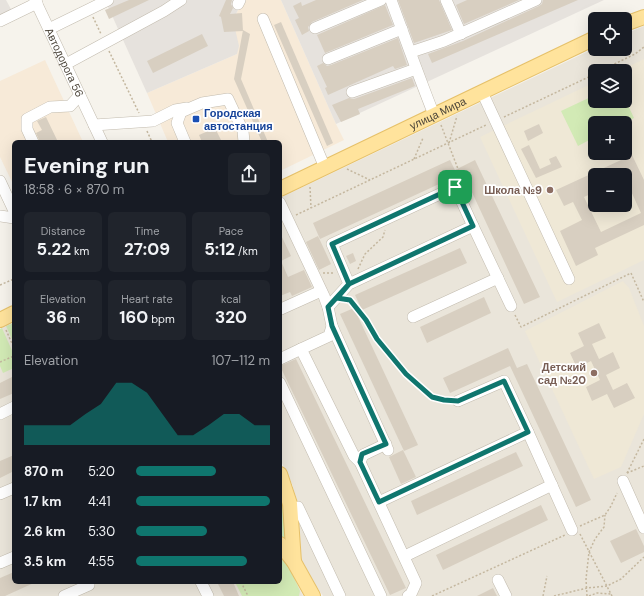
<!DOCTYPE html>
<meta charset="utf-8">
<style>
body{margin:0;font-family:"DM Sans",sans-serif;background:#20242c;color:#f1f3f6;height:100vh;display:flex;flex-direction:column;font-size:15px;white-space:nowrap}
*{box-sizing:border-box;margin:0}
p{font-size:13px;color:#9ea1a6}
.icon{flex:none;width:22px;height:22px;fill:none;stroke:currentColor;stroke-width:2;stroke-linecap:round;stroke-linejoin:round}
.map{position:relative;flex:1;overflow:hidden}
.side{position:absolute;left:12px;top:140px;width:270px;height:444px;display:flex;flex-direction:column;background:#171b24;border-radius:6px;box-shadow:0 4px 16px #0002}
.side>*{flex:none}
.tools{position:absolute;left:588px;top:12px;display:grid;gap:8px}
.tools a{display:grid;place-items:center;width:44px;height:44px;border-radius:6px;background:#171b24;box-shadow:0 4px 16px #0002;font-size:20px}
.pin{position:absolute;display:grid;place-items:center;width:34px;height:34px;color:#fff;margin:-17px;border-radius:8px;box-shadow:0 2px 6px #0006}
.round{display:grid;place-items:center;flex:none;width:42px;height:42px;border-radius:6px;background:#20242c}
.headline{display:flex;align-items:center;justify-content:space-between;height:68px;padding:0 12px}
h1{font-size:22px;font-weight:700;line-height:30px}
.figures{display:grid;grid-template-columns:repeat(3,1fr);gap:6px;height:68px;padding:4px 12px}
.figures div{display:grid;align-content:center;border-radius:6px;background:#20242c;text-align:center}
.figures b{font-size:17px;font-weight:700}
.figures small{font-size:11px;font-weight:400}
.figures p{font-size:11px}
.chart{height:112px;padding:8px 12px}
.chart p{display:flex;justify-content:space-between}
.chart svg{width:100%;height:72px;margin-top:4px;fill:#0f766e;opacity:.7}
ul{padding:0 12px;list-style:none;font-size:13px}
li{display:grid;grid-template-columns:64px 48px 1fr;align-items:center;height:30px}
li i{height:10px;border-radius:5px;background:#0f766e}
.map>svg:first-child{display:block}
.residential{fill:#eae5da;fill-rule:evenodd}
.commercial{fill:#f7ead8}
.industrial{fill:#e6e2dd}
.education{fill:#efe8d6;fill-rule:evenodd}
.green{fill:#d2eab5}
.building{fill:#d8cfc1;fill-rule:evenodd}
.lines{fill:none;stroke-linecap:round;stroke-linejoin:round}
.minor-casing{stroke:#c2bbae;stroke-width:12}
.major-casing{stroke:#e6c16a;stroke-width:16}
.path{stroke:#c4b79f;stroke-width:1.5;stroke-dasharray:2 2;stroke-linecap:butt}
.minor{stroke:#fff;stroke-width:11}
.major{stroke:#ffe39c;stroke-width:14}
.route-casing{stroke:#fff;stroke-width:8}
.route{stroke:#0f766e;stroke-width:5}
.transit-dot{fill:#1a4fb4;stroke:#fff;stroke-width:1.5}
.education-dot{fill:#8d6e63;stroke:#fff;stroke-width:1.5}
.labels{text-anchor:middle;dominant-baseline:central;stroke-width:3.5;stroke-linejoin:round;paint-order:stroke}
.street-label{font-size:11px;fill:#4b4439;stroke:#fff}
.transit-label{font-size:11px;font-weight:bold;fill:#164399;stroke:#fff;text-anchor:start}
.education-label{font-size:11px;font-weight:bold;fill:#785e54;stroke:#fff;text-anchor:end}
</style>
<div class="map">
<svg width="644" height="596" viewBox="0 0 644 596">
<rect width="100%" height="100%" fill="#f6f3ec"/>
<g class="residential">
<path d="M644 26V596H323L303 566 299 558 293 486 280 459V198L595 48V49H625V34ZM595 71H625V101H595ZM595 123H625V153H595ZM595 175H625V205H595Z"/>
<path d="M14 323V582H280L285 558 303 596H0V329Z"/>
</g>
<g class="commercial">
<path d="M243 0H281L336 124 344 140 280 171V142H168L147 93 237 54 233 20Z"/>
<path d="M45 60 83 142H14V186L0 157V81Z"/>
</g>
<g class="industrial">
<path d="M0 0H6L12 11 0 16Z"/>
<path d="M105 0H243L233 20 239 46 237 54 147 93Z"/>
<path d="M281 0H604L336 124Z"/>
</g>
<g class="education">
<path d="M644 59V260L557 302 480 137 595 82V101H625V71H619ZM595 123H625V153H595ZM595 175H625V205H595Z"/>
<path d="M623 281 629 288 644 326V414L621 467 594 479 525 331Z"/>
</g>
<g class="green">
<path d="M595 95V101H625V99L634 118 624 123H595V137L578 146 561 111Z"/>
<path d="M14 323V344L6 326Z"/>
<path d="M2 328 14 355V368L3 373 0 366V329Z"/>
<path d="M280 489 282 495 288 539 285 543 280 537Z"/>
<path d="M280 552 285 558 300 591 299 596H242L235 582H280Z"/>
</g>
<g class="building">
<path d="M129 0H149L109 19 105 10Z"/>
<path d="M226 0H232L231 4 233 8 230 14 242 13 243 31 224 32 221 17 219 16Z"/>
<path d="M316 0H363L312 22 308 27 309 31 302 35 295 20 299 18 293 6 301 2 302 6Z"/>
<path d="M398 0H439L452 30 414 43Z"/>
<path d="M467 0H519L464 24 456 5Z"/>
<path d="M543 0H578L432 63 428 54 463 41 539 6 542 4Z"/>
<path d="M385 5 393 25 325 53 317 35Z"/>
<path d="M281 22 333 143 327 146 274 25Z"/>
<path d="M243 30 250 34 241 79 268 142H262L234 79Z"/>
<path d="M202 34 208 46 153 73 147 61Z"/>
<path d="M398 38 407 65 395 69 393 66 328 95 325 88 327 87 317 66 323 63 327 66 331 65Z"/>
<path d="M412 78 415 86 358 109 360 114 341 122 332 105 349 98 354 99Z"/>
<path d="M46 117 58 142H40L36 133 42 130 37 121Z"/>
<path d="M539 124 543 133 528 141 524 131Z"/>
<path d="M215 128 222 142H202L199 135Z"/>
<path d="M529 145 540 169 551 164 549 159 556 156 562 167 536 178 521 149Z"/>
<path d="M632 155 644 180V225L595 248 598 255 576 266 560 231 582 220 573 202 564 206 556 190ZM595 175H625V178L641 213 601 232 584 197 595 192Z"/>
<path d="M450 160 455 170 475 160 540 297 524 304 463 173 320 239 313 223Z"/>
<path d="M280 233 291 256 281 261 288 277 304 270 312 287 292 296 290 292 280 296Z"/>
<path d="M318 236 331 264 319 270 306 242Z"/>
<path d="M460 248 467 263 362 310 355 295Z"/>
<path d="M353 253 356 261 350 264 346 256Z"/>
<path d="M484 297 491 313 427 343 420 327Z"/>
<path d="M354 308 418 445 404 451 340 314Z"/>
<path d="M599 323 606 338 592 344 599 359 613 352 620 368 606 375 613 390 627 383 635 398 614 408 607 394 592 401 586 387 600 380 591 361 577 368 570 353 584 346 578 333Z"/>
<path d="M508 348 517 368 527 364 591 500 576 507 510 366 450 393 443 378Z"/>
<path d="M296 359 406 588 390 595 280 366Z"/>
<path d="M14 376V393L0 399V383Z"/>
<path d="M403 450 416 477 401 484 389 457Z"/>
<path d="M516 452 523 466 417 515 411 501Z"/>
<path d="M14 455V471L0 478V461Z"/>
<path d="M541 505 548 520 443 570 436 555Z"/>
<path d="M636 529 644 546V552L621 563 610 541Z"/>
<path d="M14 572V582H36L5 596H0V578Z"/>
<path d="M217 582H233L239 596H224Z"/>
<path d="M493 588 497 596H477Z"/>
</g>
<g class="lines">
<g class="minor-casing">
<g id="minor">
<path id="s1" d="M35 0 102 142"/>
<path d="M391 0C405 38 419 77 434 115"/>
<path d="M446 0 461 34"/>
<path d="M238 4 240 0"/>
<path d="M263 19 325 168"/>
<path d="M0 21 37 3"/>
<path d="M315 28 381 0"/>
<path d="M49 29 108 0"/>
<path d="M411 52 444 41 536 0"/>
<path d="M328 59 402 29"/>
<path d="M66 64 164 11 181 0"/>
<path d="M352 92 416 69"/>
<path d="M482 92 569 279"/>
<path d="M94 125 153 121 175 110 187 108"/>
<path d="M33 142 27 129V119L50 107 70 106 80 95"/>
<path d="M185 142 177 123 181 112 202 103 228 99 243 131 244 142"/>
<path d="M0 181 14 211"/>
<path d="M280 203 324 296 328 307 332 326 329 336 301 349 354 456 360 462 416 583 411 594 408 596"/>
<path d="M0 216 14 218"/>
<path d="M473 226 511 306"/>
<path d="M328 307 349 284 473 226 455 187 332 244 349 284"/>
<path d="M281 309 321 291"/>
<path d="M413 317 498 278"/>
<path d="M332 326 388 450"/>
<path d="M280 359 301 349"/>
<path d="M280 383 381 596"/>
<path d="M458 401 504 381 528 432"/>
<path d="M0 414 14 407"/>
<path d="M360 462 363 455 386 444"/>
<path d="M623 481 644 528"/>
<path d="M0 494 14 488"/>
<path d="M379 502 528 432 572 530"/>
<path d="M298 507 340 596"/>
<path d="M405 556 552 485"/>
<path d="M0 563 14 557"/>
<path d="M498 580 506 596"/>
<path d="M201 582 208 596"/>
<path d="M64 596 89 585"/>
</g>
</g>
<g class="major-casing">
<g id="major">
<path d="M625 24 644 17"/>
<path id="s2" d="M280 189 595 38"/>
<path d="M0 320 14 313"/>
<path d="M280 474 290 504 294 562"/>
<path d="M280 544 294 562 313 596"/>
</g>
</g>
<g class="path">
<path d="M93 17 101 34"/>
<path d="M109 51 139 113"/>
<path d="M600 71 635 54 644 47"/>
<path d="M504 117 595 74"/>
<path d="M441 125 460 174 458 179"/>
<path d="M147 131 152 142"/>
<path d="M449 143 457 116"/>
<path d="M414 159 423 138"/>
<path d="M347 169 370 180"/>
<path d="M310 187 311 208"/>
<path d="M296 215 486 125"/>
<path d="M358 269 365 254 383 237 385 230"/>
<path d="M323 273H335"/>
<path d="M0 285 14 279"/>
<path d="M348 300C361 305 369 328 377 339 382 346 388 351 393 358 408 375 423 398 448 401"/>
<path d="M515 315 521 327 631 273 644 302"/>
<path d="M6 330 14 348"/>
<path d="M0 362 14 356"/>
<path d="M627 473 644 439"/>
<path d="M627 473 644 466"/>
<path d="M580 526 605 515 611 506 617 493"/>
<path d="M580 534 612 596"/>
<path d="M241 582 248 596"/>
<path d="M432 596 565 535"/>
<path d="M543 596 547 576"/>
<path d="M554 596 587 588 607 586 621 579 644 557"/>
<path d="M587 596 586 579 589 552 595 539 604 527 605 515"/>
<path d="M589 596 597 593 611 594"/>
</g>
<use href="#minor" class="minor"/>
<use href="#major" class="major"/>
</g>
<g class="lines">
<g class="route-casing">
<path id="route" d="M455 187 332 244 349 284 328 307 332 326 386 444 362 454 360 462 379 502 528 432 504 381 458 401 444 400 432 397 406 374 377 339 366 320 350 300 337 298 349 284 473 226 455 187"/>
</g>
<use href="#route" class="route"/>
</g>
<rect class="transit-dot" x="192" y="115" width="8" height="8" rx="2"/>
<g class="education-dot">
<circle cx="550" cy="190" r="4"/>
<circle cx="594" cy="373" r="4"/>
</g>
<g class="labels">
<g class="street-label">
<text stroke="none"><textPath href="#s1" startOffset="69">Автодорога 56</textPath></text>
<text stroke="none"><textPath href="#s2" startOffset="175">улица Мира</textPath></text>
</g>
<g class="transit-label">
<text x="204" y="113">Городская<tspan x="204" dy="13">автостанция</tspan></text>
</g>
<g class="education-label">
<text x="542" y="190">Школа №9</text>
<text x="586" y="367">Детский<tspan x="586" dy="13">сад №20</tspan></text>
</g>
</g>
</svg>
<div class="tools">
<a><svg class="icon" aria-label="locate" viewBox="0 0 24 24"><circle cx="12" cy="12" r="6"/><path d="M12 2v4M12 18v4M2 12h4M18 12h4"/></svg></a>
<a><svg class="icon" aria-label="layers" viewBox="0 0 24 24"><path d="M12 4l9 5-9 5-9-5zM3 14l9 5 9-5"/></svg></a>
<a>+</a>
<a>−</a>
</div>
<div class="pin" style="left:455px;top:187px;background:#1e9e55"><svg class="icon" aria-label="arrive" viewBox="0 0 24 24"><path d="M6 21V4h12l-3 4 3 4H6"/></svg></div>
<section class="side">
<div class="headline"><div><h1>Evening run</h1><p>18:58 · 6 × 870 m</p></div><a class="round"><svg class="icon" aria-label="share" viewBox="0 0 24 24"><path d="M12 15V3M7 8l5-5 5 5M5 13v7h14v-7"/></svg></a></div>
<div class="figures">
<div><p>Distance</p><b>5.22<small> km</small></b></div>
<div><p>Time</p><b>27:09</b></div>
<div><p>Pace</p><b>5:12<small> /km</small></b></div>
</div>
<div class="figures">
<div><p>Elevation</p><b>36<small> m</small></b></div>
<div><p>Heart rate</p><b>160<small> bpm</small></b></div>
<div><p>kcal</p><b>320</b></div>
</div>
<div class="chart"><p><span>Elevation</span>107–112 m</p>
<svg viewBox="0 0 160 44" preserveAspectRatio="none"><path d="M0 44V32L10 32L20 32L30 32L40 25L50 19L60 6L70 6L80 12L90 25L100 38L110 38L120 32L130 25L140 25L150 32L160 32V44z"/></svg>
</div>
<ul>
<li><b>870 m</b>5:20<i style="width:60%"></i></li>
<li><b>1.7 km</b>4:41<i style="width:100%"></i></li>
<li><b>2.6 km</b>5:30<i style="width:53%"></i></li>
<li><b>3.5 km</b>4:55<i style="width:83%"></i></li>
</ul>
</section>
</div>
